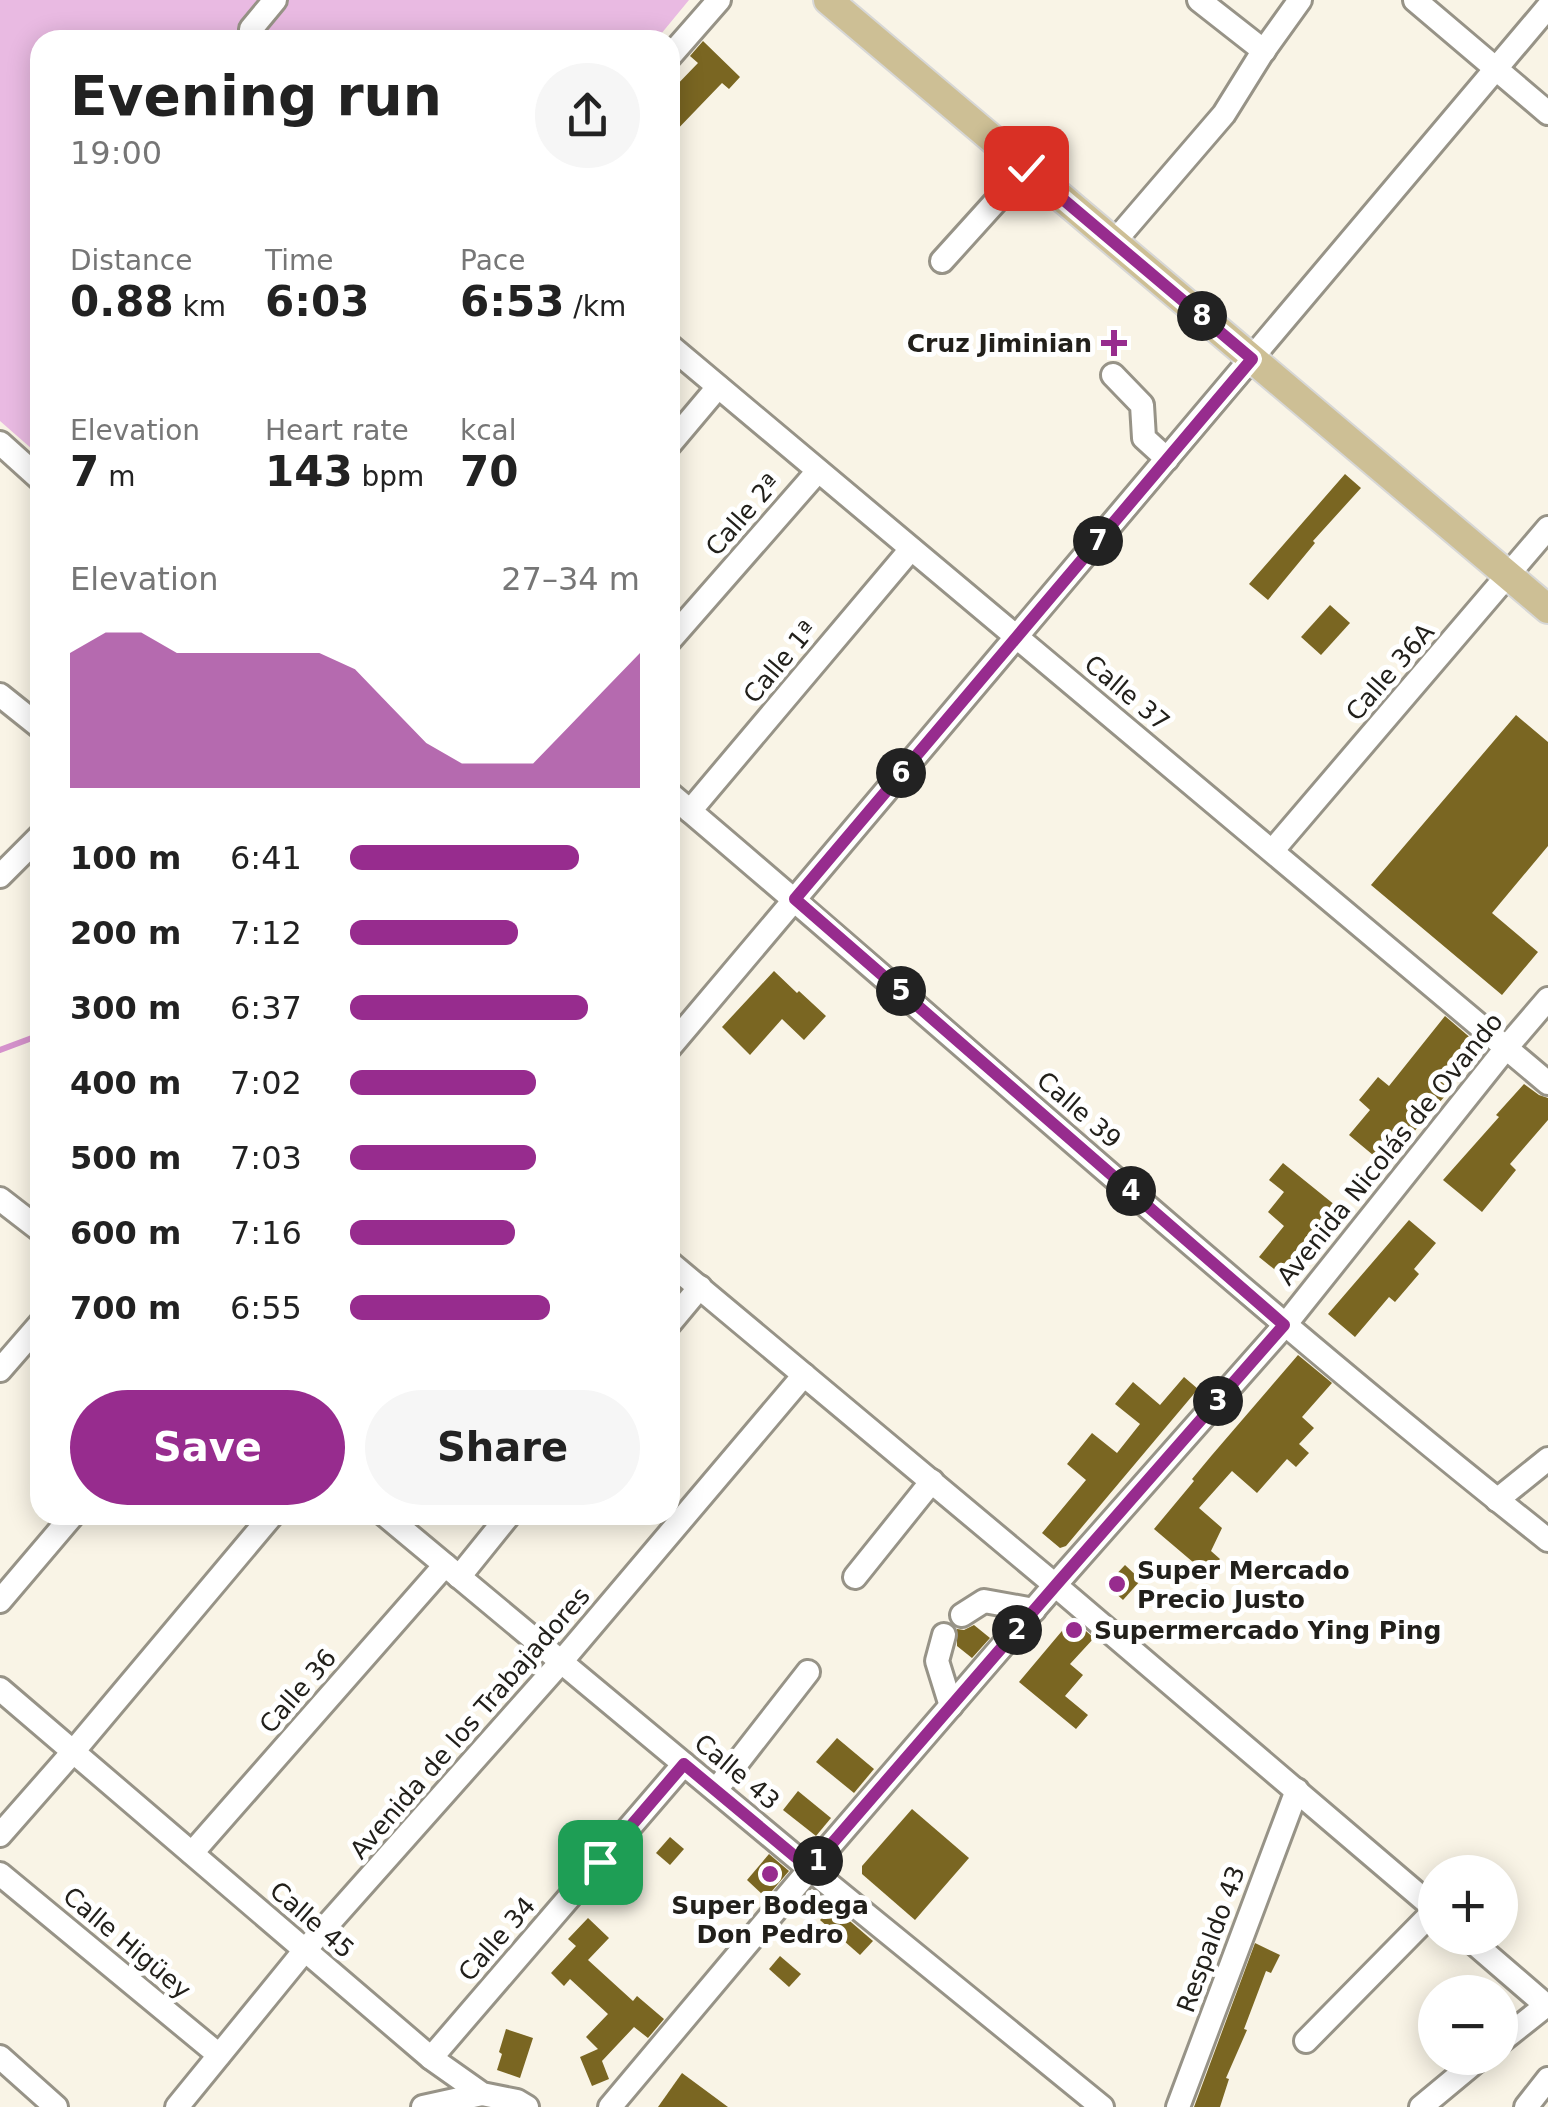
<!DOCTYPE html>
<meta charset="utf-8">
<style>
body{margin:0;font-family:"DejaVu Sans",sans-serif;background:#f6f6f6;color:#222;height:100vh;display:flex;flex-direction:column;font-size:38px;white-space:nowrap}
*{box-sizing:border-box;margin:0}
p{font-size:32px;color:#767676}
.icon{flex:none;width:55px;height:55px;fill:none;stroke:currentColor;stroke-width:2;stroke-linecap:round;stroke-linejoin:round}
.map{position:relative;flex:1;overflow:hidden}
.side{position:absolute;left:30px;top:30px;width:650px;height:1495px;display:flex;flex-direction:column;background:#fff;border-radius:30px;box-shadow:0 5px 25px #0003}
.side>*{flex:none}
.tools{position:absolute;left:1418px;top:1855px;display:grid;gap:20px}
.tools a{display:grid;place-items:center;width:100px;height:100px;border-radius:50%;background:#fff;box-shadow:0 5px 25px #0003;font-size:50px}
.pin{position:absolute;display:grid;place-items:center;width:85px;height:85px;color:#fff;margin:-42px;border-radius:20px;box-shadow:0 5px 15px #0006}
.km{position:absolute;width:50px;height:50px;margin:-25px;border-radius:50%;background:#222;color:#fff;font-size:28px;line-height:50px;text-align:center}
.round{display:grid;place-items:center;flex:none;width:105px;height:105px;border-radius:52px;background:#f6f6f6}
.head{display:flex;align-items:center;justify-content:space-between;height:170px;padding:0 40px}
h1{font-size:55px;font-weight:700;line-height:75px}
.figures{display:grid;grid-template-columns:repeat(3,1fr);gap:15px;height:170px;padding:10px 40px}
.figures div{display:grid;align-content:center}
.figures b{font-size:42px;font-weight:700}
.figures small{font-size:28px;font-weight:400}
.figures p{font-size:28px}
.chart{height:280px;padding:20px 40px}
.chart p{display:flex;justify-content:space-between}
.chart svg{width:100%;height:180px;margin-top:10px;fill:#972c8e;opacity:.7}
.action{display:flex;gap:20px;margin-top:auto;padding:20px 40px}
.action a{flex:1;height:115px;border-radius:60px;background:#972c8e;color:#fff;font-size:40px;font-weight:700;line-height:115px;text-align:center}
.action a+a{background:#f6f6f6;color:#222}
ul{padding:0 40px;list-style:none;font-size:32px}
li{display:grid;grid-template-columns:160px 120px 1fr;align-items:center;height:75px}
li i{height:25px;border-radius:12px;background:#972c8e}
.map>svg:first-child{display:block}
.green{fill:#e9bae2}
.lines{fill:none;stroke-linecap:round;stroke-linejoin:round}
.stream{stroke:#d592cc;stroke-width:6}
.building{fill:#7a6622}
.minor-casing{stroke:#979387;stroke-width:28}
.major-casing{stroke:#d7d7d6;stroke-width:32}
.minor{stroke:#fff;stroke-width:22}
.major{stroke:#cdbf95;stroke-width:28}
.route-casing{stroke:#fff;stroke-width:20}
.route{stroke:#972c8e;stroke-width:12}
.poi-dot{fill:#972c8e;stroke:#fff;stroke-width:4}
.labels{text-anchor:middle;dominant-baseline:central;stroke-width:10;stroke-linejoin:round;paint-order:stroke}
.poi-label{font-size:25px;font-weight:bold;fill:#22201b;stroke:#fff;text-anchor:start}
.street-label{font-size:25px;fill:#22201b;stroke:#fff}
</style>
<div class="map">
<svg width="1548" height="2107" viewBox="0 0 1548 2107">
<rect width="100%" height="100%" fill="#f9f4e6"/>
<path class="green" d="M0 0H689L656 40H40V456L0 421Z"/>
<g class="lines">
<path class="stream" d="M0 1050 40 1035"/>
</g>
<g class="building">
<path d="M703 41 740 77 729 89 722 83 670 137V92L698 63 690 56Z"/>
<path d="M1345 474 1361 488 1313 541 1315 543 1268 600 1249 584Z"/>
<path d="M1330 605 1350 623 1321 655 1301 637Z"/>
<path d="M1516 715 1548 742V846L1492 913 1538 952 1502 995 1371 885Z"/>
<path d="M774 971 797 993 799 991 826 1016 804 1040 782 1019 750 1055 722 1027Z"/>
<path d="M1445 1016 1480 1046 1440 1092 1445 1096 1385 1165 1349 1135 1370 1110 1359 1100 1378 1077 1389 1086Z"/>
<path d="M1524 1084 1539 1095 1548 1098V1120L1510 1164 1516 1170 1482 1212 1443 1180 1499 1117 1496 1115Z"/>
<path d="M1283 1163 1346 1214 1295 1276 1284 1277 1259 1257 1284 1226 1268 1212 1284 1192 1269 1180Z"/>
<path d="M1409 1220 1436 1243 1414 1269 1419 1274 1395 1302 1389 1297 1355 1337 1328 1314Z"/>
<path d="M1298 1355 1332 1383 1302 1417 1314 1428 1299 1444 1309 1453 1296 1467 1287 1459 1257 1493 1232 1471 1199 1508 1222 1528 1211 1551 1220 1559 1207 1574 1154 1529 1194 1481 1192 1479 1212 1455Z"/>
<path d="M1184 1377 1198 1389 1066 1546 1060 1548 1042 1533 1086 1480 1067 1464 1092 1433 1117 1453 1140 1424 1115 1404 1133 1382 1160 1405Z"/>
<path d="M1125 1565 1141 1580 1123 1600 1111 1589V1580Z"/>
<path d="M1072 1619 1094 1638 1070 1664 1083 1675 1065 1696 1088 1715 1076 1729 1019 1682Z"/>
<path d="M974 1625 990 1638 972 1658 957 1646V1629L964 1630Z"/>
<path d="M837 1738 874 1769 854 1793 816 1762Z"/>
<path d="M798 1791 831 1818 816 1836 783 1810Z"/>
<path d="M912 1809 969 1858 915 1920 862 1874V1866Z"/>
<path d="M670 1837 684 1849 670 1865 656 1853Z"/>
<path d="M769 1854 789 1871 766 1898 747 1880Z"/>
<path d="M830 1910H837L873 1941 860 1955 820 1920Z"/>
<path d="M588 1918 609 1938 588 1960 633 2001 637 1996 664 2019 648 2038 634 2027 602 2061 609 2079 592 2086 580 2057 598 2049 586 2037 608 2014 570 1979 564 1986 551 1973 576 1946 568 1939Z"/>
<path d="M1255 1943 1280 1955 1271 1973 1266 1971 1244 2029 1247 2030 1226 2078 1229 2079 1220 2107H1194Z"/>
<path d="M780 1956 801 1974 789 1987 769 1969Z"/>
<path d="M506 2029 533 2038 520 2078 497 2070 502 2054 499 2052Z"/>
<path d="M682 2073 728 2107H658Z"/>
</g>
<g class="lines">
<g class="minor-casing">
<g id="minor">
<path d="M1199 0 1264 51"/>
<path d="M1415 0 1548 113"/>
<path d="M251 29 275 0"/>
<path d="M670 56 719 0"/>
<path d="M1114 242 1224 114 1262 53 1300 0"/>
<path d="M942 261 1026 168"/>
<path d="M670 346 1548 1083"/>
<path d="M1113 375 1142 405 1144 438 1167 459"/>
<path d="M0 443 40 479"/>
<path d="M670 444 718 387"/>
<path d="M670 640 818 471"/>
<path d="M0 695 40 727"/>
<path d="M670 794C963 1042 1247 1302 1548 1540"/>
<path d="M690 811 911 549"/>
<path d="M1273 850 1548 528"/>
<path d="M0 876 40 836"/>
<path d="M670 1047 1548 7"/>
<path d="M0 1199 40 1230"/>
<path d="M670 1263 1055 1585 1435 1909"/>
<path d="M670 1323 700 1287"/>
<path d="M0 1370 40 1324"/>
<path d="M1497 1500 1548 1459"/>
<path d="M385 1515 810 1869 1102 2107"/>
<path d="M459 1577 509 1515"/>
<path d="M855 1577 932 1481"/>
<path d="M0 1601 73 1515"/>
<path d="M962 1615 984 1601 1034 1610"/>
<path d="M944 1635 937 1661 951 1706"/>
<path d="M0 1689 431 2058 482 2094 517 2101 527 2107"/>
<path d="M716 1790 808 1672"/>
<path d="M0 1835 72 1753 272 1515"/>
<path d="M192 1853 445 1565"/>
<path d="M0 1874 219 2055"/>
<path d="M1468 1938 1548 2007"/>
<path d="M1306 2041 1435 1910"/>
<path d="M1500 2042 1548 2004"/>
<path d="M0 2057 56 2107"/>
<path d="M431 2058 684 1764"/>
<path d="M177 2107 305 1950 561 1662 804 1375"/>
<path d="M423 2107 482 2094"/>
<path d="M610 2107 810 1869 1055 1585 1285 1325 1506 1048 1548 999"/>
<path d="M1178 2107 1297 1790"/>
<path d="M1421 2107 1480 2058"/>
<path d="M1526 2107 1548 2079"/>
</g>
</g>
<g class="major-casing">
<path id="major" d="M828 0 1548 609"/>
</g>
<use href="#minor" class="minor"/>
<use href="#major" class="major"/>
</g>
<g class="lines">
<g class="route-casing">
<path id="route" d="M600 1862 684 1764 810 1869 1056 1585 1284 1325 795 899 1252 359 1026 168"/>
</g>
<use href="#route" class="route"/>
</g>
<g class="poi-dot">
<path d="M1109 328h10v10h10v10h-10v10h-10v-10h-10v-10h10z"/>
<circle cx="1117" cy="1584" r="10"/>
<circle cx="1074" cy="1630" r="10"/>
<circle cx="770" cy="1874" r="10"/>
</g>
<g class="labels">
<g class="poi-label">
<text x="1092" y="343" text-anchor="end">Cruz Jiminian</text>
<text x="1137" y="1570">Super Mercado<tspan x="1137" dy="29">Precio Justo</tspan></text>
<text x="1094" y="1630">Supermercado Ying Ping</text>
<text x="770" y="1905" text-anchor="middle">Super Bodega<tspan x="770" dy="29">Don Pedro</tspan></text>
</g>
<g class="street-label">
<text transform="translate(743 515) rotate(-49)">Calle 2ª</text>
<text transform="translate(780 662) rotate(-50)">Calle 1ª</text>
<text transform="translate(1390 672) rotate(-49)">Calle 36A</text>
<text transform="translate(1127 693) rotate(40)">Calle 37</text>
<text transform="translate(1079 1110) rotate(41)">Calle 39</text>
<text transform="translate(1390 1149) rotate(-51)">Avenida Nicolás de Ovando</text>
<text transform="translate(298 1691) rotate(-49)">Calle 36</text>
<text transform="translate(470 1723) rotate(-49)">Avenida de los Trabajadores</text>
<text transform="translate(737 1772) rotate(40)">Calle 43</text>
<text transform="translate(312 1920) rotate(41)">Calle 45</text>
<text transform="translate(497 1939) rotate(-49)">Calle 34</text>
<text transform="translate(1211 1939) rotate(-70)">Respaldo 43</text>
<text transform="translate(127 1943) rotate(40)">Calle Higüey</text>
</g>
</g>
</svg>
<div class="tools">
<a>+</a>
<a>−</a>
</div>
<div class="pin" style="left:600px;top:1862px;background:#1e9e55"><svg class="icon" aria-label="arrive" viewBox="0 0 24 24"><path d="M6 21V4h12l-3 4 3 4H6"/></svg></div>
<div class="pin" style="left:1026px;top:168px;background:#d93025"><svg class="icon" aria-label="check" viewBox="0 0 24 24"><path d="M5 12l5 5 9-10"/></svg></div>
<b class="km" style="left:818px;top:1861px">1</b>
<b class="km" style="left:1017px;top:1630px">2</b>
<b class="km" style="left:1218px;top:1401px">3</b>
<b class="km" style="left:1131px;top:1191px">4</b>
<b class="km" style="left:901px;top:991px">5</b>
<b class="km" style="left:901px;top:773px">6</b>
<b class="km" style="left:1098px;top:541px">7</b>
<b class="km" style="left:1202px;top:316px">8</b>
<section class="side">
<div class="head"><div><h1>Evening run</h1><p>19:00</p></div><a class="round"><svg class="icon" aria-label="share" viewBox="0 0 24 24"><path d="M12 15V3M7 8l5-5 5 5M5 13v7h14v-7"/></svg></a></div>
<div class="figures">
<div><p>Distance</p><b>0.88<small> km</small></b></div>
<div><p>Time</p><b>6:03</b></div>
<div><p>Pace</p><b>6:53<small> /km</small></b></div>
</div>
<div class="figures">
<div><p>Elevation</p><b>7<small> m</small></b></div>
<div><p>Heart rate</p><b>143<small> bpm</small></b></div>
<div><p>kcal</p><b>70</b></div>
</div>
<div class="chart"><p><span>Elevation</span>27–34 m</p>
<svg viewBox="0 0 160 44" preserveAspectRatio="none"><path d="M0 44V11L10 6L20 6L30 11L40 11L50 11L60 11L70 11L80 15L90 24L100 33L110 38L120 38L130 38L140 29L150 20L160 11V44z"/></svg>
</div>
<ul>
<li><b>100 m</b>6:41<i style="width:79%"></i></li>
<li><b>200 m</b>7:12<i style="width:58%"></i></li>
<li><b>300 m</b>6:37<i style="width:82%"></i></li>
<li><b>400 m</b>7:02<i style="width:64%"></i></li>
<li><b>500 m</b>7:03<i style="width:64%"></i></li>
<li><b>600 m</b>7:16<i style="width:57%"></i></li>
<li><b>700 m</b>6:55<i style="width:69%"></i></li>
</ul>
<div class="action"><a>Save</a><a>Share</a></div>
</section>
</div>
